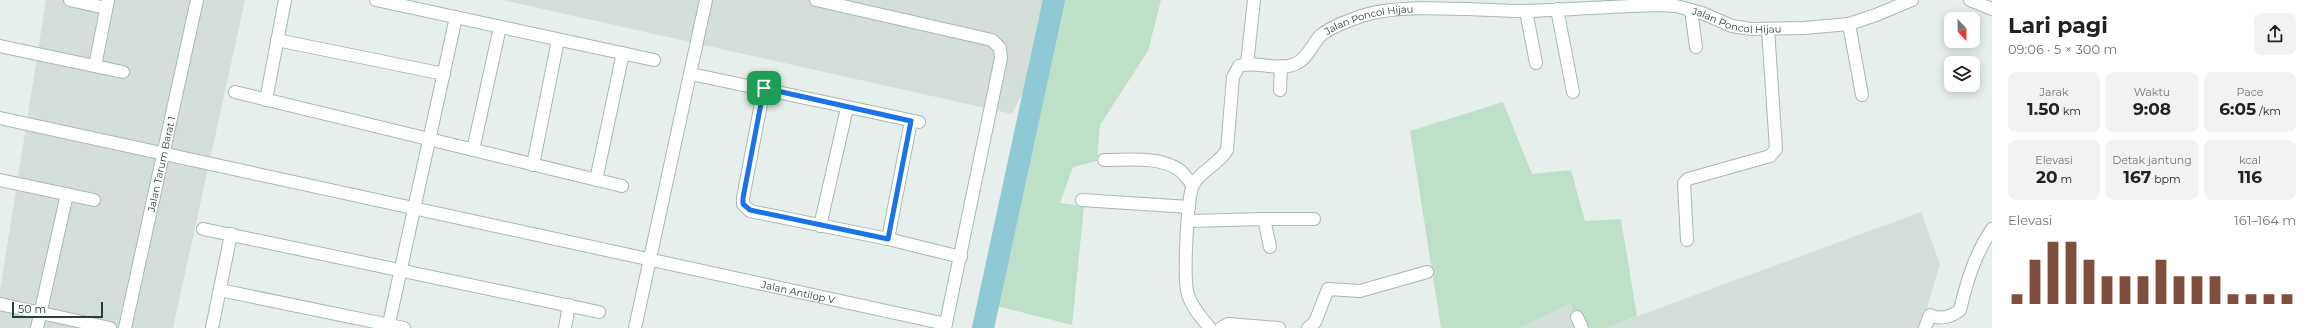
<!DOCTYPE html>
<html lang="id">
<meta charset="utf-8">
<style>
body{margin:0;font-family:Montserrat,sans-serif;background:#f2f2f2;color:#222;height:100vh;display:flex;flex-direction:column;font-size:15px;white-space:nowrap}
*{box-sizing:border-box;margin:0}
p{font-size:13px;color:#767676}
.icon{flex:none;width:22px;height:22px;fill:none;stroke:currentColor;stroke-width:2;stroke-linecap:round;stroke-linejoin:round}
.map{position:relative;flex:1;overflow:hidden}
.details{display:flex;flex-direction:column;background:#fff;width:320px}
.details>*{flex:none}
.needle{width:26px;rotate:158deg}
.tools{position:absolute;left:1944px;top:12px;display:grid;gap:8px}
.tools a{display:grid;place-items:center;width:36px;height:36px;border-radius:8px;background:#fff;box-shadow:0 2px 10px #0003;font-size:20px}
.scale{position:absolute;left:12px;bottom:10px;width:91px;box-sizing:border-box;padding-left:4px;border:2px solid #24423a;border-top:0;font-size:11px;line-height:14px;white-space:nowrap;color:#24423a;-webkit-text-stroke:3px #f7fbf9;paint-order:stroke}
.pin{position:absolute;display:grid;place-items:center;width:34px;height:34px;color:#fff;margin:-17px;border-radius:8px;box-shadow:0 2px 6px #0006}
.round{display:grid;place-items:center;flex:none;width:42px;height:42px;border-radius:8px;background:#f2f2f2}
.overview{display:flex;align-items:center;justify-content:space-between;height:68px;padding:0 16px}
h1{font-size:22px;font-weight:700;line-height:30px}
.metrics{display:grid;grid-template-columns:repeat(3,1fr);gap:6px;height:68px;padding:4px 16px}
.metrics div{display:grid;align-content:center;border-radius:8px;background:#f2f2f2;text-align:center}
.metrics b{font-size:17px;font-weight:700}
.metrics small{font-size:11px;font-weight:400}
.metrics p{font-size:11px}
.chart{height:112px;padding:8px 16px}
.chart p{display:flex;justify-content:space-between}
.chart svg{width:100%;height:72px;margin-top:4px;stroke:#804e3d;stroke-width:6}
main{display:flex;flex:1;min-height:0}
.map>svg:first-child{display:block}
.built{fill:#d4dfda}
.green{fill:#bfe0c8}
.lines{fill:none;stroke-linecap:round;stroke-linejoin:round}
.river{stroke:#8ec9d4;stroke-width:22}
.street-casing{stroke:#a8b8b2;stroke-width:14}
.secondary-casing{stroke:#a4bbb3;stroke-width:14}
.street{stroke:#fff;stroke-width:12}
.secondary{stroke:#fff;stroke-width:12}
.route-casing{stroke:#fff;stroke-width:8}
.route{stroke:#1a73e8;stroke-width:5}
.labels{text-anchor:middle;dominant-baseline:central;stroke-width:4;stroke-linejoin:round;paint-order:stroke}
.street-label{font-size:10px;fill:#24423a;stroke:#f7fbf9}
</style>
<main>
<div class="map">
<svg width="1992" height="328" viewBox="0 0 1992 328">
<rect width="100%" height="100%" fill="#e6efeb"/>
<g class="built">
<path d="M46 0H245L173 328H0V291Z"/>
<path d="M502 0H1054L1041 57 1012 114Z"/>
<path d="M1921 212 1940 264 1921 328H1605Z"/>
<path d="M1570 304 1583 328H1519Z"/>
</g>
<g class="green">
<path d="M1054 0H1161L1148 51 1100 125 1097 161 1073 167 1060 203 1084 206 1072 325 989 304Z"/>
<path d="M1503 102 1532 174 1571 170 1585 221 1621 219 1637 316 1605 328H1583L1570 304 1519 328H1441L1410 131Z"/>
</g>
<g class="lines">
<path class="river" d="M983 328 1054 0"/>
<g class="street-casing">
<g id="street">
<path d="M70 0 106 8"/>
<path d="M376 0 654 60"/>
<path d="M816 0 992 40 1000 48 1001 58 945 328"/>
<path d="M1557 9 1573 92"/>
<path d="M1691 10 1696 47"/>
<path d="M1526 11 1536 63"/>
<path d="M1849 24 1862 95"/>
<path d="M277 40 444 74"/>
<path d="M0 46 123 72"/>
<path d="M1247 64 1254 0"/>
<path d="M95 66 108 0"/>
<path d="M691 74 919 122"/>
<path d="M764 88 743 198V204L750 211 888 239 961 257"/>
<path d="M1280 90 1281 66"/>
<path d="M235 92 622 186"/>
<path d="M266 100 285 0"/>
<path id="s1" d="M0 118 946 324"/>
<path d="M473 150 500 27"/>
<path d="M1104 160C1128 160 1157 156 1178 169 1184 173 1188 180 1193 185"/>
<path d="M533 165 558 40"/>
<path d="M0 180 94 200"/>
<path d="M596 180 623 53"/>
<path d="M1082 200 1189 207"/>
<path d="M1264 219H1314"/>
<path d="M1189 221 1264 219 1270 247"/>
<path d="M820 226 847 108"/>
<path d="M203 229 599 312"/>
<path d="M888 239 911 121"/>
<path d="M1687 240 1684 183 1688 179 1770 156 1776 149 1768 29"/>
<path d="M220 290 404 328"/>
<path d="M0 304 110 328"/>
<path d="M1577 317 1582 328"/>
<path d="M37 328 67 194"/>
<path d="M212 328 231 234"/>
<path d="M388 328 456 17"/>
<path d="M565 328 569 305"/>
<path d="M635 328 706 0"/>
<path id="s2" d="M1210 328C1202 318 1192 308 1188 295 1183 280 1187 199 1193 185 1200 171 1219 164 1227 150L1233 77 1239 66C1256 60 1278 72 1295 64 1306 60 1312 46 1319 37 1328 28 1345 22 1356 18 1399 1 1477 11 1525 11 1569 10 1614 6 1658 5L1676 6 1702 13 1732 26 1751 29 1804 28 1849 24 1876 15 1912 0"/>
<path d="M1221 328 1228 324 1279 328"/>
<path d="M1308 328 1315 322 1328 289 1360 291 1427 272"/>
<path d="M1925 328 1930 315C1940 320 1951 317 1960 310 1967 281 1975 254 1992 229"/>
</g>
</g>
<g class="secondary-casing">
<g id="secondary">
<path d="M1970 0 1992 9"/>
<path id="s3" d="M125 328 197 0"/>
</g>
</g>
<use href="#street" class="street"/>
<use href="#secondary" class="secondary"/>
</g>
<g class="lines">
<g class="route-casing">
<path id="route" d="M764 88 911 121 888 239 750 210 743 204V198Z"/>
</g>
<use href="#route" class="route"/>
</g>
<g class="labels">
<g class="street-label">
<text stroke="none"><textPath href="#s2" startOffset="805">Jalan Poncol Hijau</textPath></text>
<text stroke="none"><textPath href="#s2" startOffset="433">Jalan Poncol Hijau</textPath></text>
<text stroke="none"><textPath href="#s3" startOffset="168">Jalan Tarum Barat 1</textPath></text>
<text stroke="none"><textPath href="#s1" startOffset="817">Jalan Antilop V</textPath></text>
</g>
</g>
</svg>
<div class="tools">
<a><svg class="needle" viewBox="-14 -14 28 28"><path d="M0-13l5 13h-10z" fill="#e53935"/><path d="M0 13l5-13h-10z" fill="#767676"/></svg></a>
<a><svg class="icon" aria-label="layers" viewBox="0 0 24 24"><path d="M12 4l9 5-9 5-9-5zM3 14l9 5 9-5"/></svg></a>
</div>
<div class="scale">50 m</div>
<div class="pin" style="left:764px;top:88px;background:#1e9e55"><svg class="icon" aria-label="arrive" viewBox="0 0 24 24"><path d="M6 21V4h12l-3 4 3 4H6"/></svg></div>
</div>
<section class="details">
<div class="overview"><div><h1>Lari pagi</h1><p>09:06 · 5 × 300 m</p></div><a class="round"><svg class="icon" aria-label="share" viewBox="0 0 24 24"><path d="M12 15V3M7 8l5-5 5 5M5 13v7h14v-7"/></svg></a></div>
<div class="metrics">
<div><p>Jarak</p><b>1.50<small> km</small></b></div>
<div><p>Waktu</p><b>9:08</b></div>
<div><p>Pace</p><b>6:05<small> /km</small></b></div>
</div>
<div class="metrics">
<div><p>Elevasi</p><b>20<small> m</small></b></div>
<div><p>Detak jantung</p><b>167<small> bpm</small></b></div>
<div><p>kcal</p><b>116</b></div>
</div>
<div class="chart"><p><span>Elevasi</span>161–164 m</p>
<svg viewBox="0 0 160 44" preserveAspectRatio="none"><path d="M5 44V38M15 44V17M25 44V6M35 44V6M45 44V17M55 44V27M65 44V27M75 44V27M85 44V17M95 44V27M105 44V27M115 44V27M125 44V38M135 44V38M145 44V38M155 44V38"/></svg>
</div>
</section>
</main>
